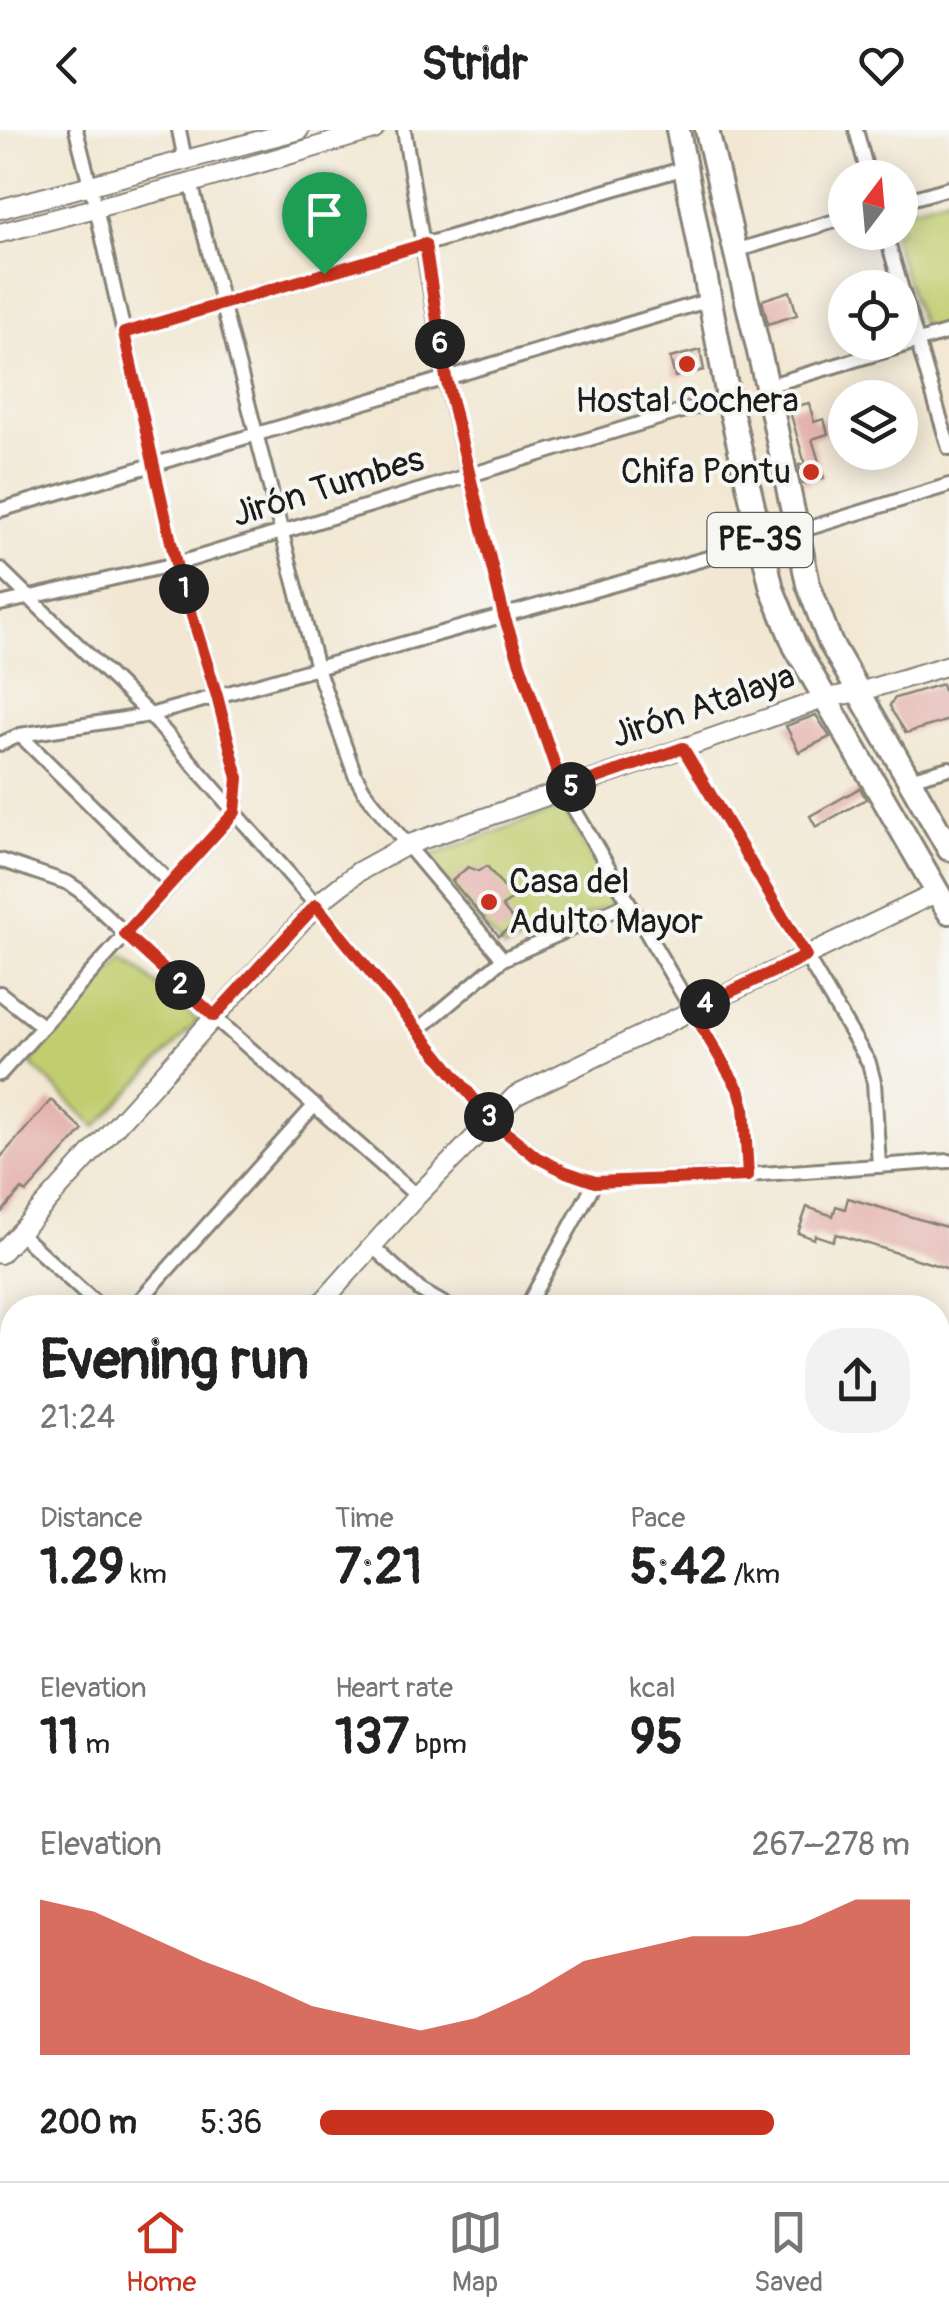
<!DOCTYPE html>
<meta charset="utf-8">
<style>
body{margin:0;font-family:Pangolin,sans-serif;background:#f2f2f2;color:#222;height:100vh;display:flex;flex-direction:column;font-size:38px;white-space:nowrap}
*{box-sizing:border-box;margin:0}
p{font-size:32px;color:#767676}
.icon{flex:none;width:55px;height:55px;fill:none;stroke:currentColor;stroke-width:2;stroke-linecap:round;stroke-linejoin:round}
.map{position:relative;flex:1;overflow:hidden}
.side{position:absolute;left:0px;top:1165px;width:950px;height:888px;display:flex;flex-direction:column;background:#fff;border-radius:40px 40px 0 0;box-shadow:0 5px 25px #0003}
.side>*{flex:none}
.needle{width:65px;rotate:16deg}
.buttons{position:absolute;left:828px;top:30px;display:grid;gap:20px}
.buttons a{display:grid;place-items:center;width:90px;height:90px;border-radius:50%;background:#fff;box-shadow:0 5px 25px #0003;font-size:50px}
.pin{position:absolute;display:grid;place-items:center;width:85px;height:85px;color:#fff;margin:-102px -42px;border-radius:50% 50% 50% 0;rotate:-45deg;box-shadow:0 0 10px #0007}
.pin .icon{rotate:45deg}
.km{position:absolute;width:50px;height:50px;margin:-25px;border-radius:50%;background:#222;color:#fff;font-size:28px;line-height:50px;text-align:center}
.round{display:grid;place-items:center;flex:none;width:105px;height:105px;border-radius:40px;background:#f2f2f2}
.head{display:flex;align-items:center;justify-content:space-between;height:170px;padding:0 40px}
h1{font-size:55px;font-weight:800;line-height:75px}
.figures{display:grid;grid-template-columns:repeat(3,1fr);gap:15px;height:170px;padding:10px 40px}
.figures div{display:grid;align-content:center}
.figures b{font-size:50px;font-weight:800}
.figures small{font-size:28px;font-weight:400}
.figures p{font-size:28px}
.chart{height:280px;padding:20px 40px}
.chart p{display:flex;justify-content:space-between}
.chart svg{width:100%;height:180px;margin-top:10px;fill:#c8321e;opacity:.7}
ul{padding:0 40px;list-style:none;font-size:32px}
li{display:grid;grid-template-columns:160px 120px 1fr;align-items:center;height:75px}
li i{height:25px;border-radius:12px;background:#c8321e}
header{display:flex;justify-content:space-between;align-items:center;height:130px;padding:0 40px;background:#fff;font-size:45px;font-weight:800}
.dock{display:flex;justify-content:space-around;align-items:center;height:140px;border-top:2px solid #e0e0e0;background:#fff;font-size:28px;color:#767676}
.dock a{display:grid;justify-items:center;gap:5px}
.dock .active{color:#c8321e}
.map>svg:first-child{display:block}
.green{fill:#c1ce70;stroke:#6e7546;stroke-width:2.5}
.building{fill:#e4b0ac}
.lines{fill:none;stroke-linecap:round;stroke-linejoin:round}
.lane-casing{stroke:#878277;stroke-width:11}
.street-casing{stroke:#878277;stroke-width:18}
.secondary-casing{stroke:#878277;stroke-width:22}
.primary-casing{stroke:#878277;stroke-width:25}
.highway-casing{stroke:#878277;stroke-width:28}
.lane{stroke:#fff;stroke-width:6}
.street{stroke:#fff;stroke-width:12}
.secondary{stroke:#fff;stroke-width:18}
.primary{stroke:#fff;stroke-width:20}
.highway{stroke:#fff;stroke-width:22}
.route-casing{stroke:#fff;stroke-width:20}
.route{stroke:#c8321e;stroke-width:12}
.poi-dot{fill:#c8321e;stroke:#f6f6f2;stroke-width:4}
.labels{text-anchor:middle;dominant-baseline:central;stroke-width:8;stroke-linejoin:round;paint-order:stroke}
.shield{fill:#f6f6f2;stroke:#5d5d5c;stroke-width:2.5}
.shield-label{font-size:32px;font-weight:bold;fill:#1c1c1c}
.poi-label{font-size:35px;fill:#1c1c1c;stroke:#f6f6f2}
.street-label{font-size:35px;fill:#1c1c1c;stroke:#f6f6f2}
</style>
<header><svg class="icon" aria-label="back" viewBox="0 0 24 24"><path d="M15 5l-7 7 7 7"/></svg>Stridr<svg class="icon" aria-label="heart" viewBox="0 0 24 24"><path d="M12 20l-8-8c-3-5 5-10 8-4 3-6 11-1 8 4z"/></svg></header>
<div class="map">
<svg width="949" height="2051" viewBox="0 0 949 2051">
<rect width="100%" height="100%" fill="#f6f6f2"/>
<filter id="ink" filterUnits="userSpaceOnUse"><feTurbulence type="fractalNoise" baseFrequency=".01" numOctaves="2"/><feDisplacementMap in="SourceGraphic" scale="20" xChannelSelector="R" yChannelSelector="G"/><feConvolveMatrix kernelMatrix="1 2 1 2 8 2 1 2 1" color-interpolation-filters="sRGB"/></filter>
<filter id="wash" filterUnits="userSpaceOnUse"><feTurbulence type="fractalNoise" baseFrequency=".0048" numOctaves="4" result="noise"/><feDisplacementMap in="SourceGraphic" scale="40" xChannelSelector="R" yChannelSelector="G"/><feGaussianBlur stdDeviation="2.25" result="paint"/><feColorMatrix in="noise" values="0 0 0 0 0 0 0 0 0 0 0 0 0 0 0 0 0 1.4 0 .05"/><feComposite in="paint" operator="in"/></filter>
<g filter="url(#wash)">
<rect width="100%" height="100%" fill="#f2e7d2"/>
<g class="green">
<path d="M949 67V193L923 200 891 103 900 102V81Z"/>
<path d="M563 677 617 773 504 819 425 728Z"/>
<path d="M124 826 198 891 96 997 30 933Z"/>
</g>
<g id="blocks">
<g class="building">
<path d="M790 161 797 185 768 194 762 170Z"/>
<path d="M700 220 704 240 675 247 670 228Z"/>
<path d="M809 273 814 292 824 289 828 304 812 309 824 348 803 354 799 335 805 334 789 278Z"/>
<path d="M942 554 949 576V590L906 603 892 581 890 575 895 568Z"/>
<path d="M816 585 830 607 799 622 786 596Z"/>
<path d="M860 658 866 669 816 697 810 686Z"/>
<path d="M487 736 513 769 502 776 515 793 499 806 452 751 468 737 478 741Z"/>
<path d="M51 970 83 1000 26 1063 22 1059 0 1084V1028Z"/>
<path d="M848 1068 949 1098V1139L836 1104 833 1111 815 1105 814 1109 798 1103 807 1077 833 1086 836 1076 845 1079Z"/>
</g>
</g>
</g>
<g filter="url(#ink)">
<use href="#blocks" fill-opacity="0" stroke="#878277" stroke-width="2.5"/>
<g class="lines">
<g class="lane-casing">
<g id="lane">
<path d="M938 1201 949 1205"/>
<path d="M938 1271 949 1269"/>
</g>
</g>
<g class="street-casing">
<g id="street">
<path d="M76 0 96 78 176 434 217 567 238 648 235 683"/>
<path d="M179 0 185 30"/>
<path d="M404 0 445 248 504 486 563 660 740 962 744 977 748 1045"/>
<path d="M856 0 869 48"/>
<path d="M191 53 317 538 355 645 364 661 407 715 503 829"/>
<path d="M900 72 949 58"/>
<path d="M885 102 949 318"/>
<path d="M735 121 845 88"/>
<path d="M124 203 685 38"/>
<path d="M767 256 949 202"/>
<path d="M0 380 710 170"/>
<path d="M0 439 150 585 316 775 490 989 537 1027 567 1042 595 1052 748 1045 949 1031"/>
<path d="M0 474 176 434 728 267"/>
<path d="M20 605 171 754"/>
<path d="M0 614 20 605 150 585 761 413 949 355"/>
<path d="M683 618 869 933 874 952 879 1036"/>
<path d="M909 649 949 638"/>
<path d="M0 730 68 753 80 761 214 887 417 1066"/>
<path d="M0 863 42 896"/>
<path d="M418 900 503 829 629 773"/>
<path d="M0 944 235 683"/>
<path d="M19 1103 101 1178"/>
<path d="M372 1116 420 1160 451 1178"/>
<path d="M133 1178 315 975"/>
<path d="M526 1178 595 1052"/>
<path d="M0 1280 12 1291"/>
<path d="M0 1327 12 1313"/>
<path d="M0 1674 12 1635"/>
<path d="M0 1758 12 1762"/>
<path d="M0 1853 12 1857"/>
<path d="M938 1887 949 1890"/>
<path d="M0 1949 12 1953"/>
<path d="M938 2022 949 2018"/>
<path d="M0 2036 12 1999"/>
<path d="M532 2040 533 2051"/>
<path d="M86 2051 89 2040"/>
<path d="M187 2051 191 2040"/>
<path d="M290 2051 293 2040"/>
<path d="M329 2051 356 2040"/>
<path d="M850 2051 883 2040"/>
</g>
</g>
<g class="secondary-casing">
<g id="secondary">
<path d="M0 79 299 0"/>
<path d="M0 103 191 53 374 0"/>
<path d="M0 1124 316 775 358 742 407 715 826 568 859 562 949 535"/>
<path d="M317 1178 417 1066 515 966 938 762"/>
<path d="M0 1573 12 1576"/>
<path d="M938 1864 949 1868"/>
</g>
</g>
<g class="primary-casing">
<g id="primary">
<path d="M0 1528 12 1532"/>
<path d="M0 1557 12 1561"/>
<path d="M938 1819 949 1823"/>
<path d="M938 1851 949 1855"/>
</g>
</g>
<g class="highway-casing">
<g id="highway">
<path d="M678 0 728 267 772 459 795 516 949 782"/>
<path d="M707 0 767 256 808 454 830 512 949 719"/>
</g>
</g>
<use href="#lane" class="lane"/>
<use href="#street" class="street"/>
<use href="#secondary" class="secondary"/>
<use href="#primary" class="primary"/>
<use href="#highway" class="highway"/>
</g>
</g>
<g class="lines" filter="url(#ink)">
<g class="route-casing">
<path id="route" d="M425 114 446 248 504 486 563 660 683 618 806 826 692 880 740 962 744 977 748 1046 595 1052 566 1042 536 1027 490 989 316 775 214 886 125 804 235 682 238 648 217 566 176 434 124 203Z"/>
</g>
<use href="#route" class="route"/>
</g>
<g class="poi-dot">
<circle cx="687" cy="234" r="10"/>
<circle cx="811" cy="342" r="10"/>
<circle cx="489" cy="772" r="10"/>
</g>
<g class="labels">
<rect class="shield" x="707.5" y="383" width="105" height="54" rx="8"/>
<g class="shield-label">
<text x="760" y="410">PE-3S</text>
</g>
<g class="poi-label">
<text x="687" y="271">Hostal Cochera</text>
<text x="791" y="342" text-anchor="end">Chifa Pontu</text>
<text x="509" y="752" text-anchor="start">Casa del<tspan x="509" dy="40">Adulto Mayor</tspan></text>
</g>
<g class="street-label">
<text transform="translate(328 357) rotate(-17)">Jirón Tumbes</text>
<text transform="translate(703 576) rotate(-19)">Jirón Atalaya</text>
</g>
</g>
</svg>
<div class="buttons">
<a><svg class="needle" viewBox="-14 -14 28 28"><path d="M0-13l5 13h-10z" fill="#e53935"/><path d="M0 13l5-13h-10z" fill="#767676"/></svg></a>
<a><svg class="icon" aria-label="locate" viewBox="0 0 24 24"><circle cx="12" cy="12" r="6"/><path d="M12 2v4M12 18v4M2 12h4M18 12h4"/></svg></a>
<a><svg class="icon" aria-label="layers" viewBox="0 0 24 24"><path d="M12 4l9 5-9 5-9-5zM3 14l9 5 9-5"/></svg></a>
</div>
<div class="pin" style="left:324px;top:144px;background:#1e9e55"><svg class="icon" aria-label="arrive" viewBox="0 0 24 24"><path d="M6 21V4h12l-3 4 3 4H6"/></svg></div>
<b class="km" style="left:184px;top:459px">1</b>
<b class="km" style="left:180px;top:855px">2</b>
<b class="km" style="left:489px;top:987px">3</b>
<b class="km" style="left:705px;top:874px">4</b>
<b class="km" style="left:571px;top:657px">5</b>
<b class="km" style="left:440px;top:214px">6</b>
<section class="side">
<div class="head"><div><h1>Evening run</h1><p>21:24</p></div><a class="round"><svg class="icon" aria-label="share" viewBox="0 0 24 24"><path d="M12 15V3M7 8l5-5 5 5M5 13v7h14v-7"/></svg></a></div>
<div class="figures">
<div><p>Distance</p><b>1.29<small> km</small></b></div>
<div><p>Time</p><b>7:21</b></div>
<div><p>Pace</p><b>5:42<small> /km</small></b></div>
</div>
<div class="figures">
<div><p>Elevation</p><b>11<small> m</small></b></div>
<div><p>Heart rate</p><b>137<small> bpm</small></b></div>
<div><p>kcal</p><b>95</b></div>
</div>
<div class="chart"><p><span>Elevation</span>267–278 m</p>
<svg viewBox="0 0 160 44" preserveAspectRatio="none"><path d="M0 44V6L10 9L20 15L30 21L40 26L50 32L60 35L70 38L80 35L90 29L100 21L110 18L120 15L130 15L140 12L150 6L160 6V44z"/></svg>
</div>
<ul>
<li><b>200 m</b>5:36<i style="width:77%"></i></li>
</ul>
</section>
</div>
<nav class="dock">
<a class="active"><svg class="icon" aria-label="home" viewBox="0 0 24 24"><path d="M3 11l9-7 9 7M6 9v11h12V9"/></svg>Home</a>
<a><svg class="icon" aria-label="map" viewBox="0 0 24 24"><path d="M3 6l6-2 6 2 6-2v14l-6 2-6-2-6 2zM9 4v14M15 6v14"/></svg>Map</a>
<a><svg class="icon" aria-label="saved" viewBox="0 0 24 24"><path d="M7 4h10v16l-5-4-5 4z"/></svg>Saved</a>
</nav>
